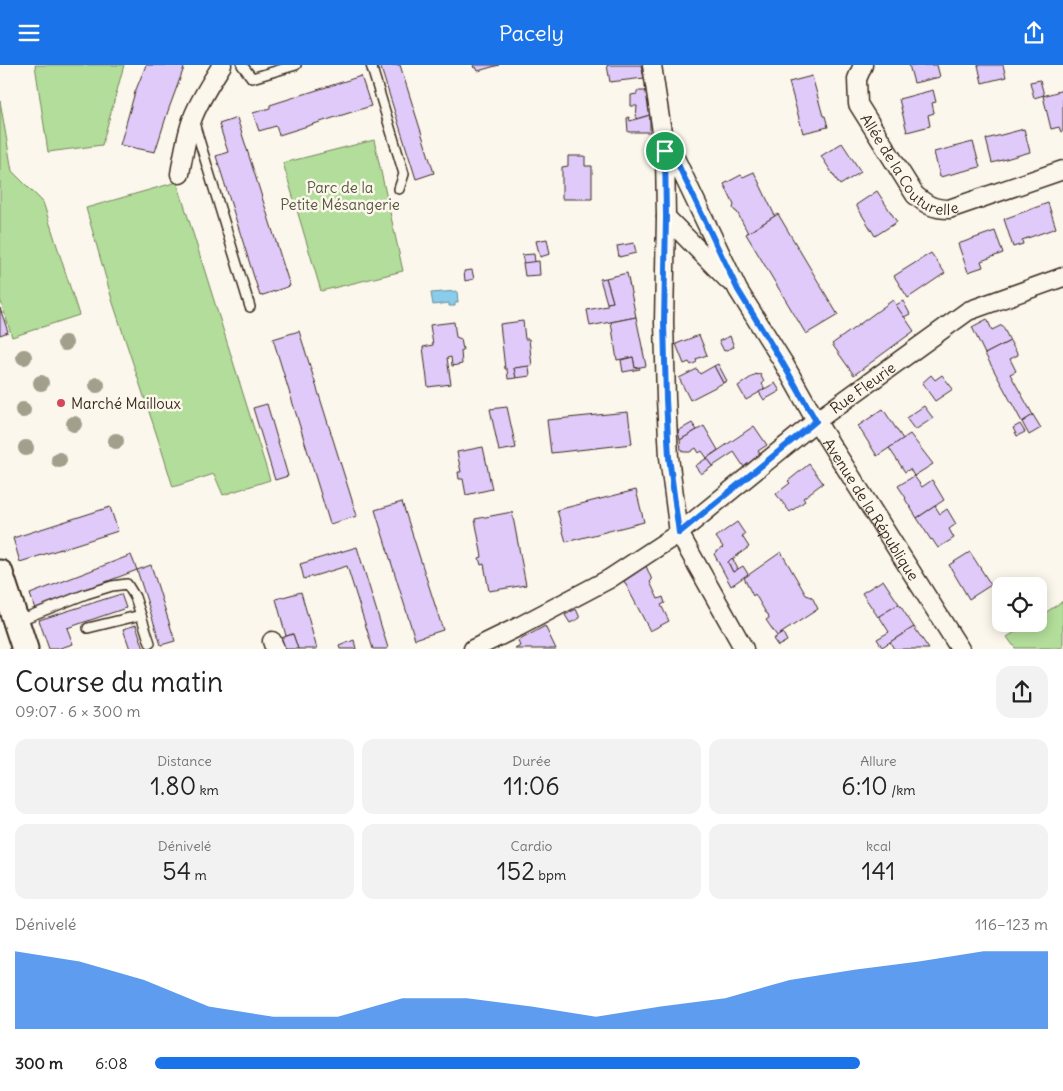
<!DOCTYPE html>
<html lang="fr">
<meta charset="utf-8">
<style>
body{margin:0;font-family:Delius,sans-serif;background:#f2f2f2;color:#222;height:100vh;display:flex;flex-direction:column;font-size:19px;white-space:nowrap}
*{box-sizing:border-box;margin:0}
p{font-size:16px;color:#767676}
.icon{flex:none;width:28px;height:28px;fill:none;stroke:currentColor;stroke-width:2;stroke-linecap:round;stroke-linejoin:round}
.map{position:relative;height:584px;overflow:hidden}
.side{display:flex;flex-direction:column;background:#fff;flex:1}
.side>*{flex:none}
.buttons{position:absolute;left:992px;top:512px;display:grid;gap:10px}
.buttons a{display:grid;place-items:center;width:55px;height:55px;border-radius:10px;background:#fff;box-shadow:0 2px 12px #0003;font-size:25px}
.pin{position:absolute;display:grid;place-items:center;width:42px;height:42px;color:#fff;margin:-21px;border:2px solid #fff;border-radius:50%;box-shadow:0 1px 5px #0007}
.round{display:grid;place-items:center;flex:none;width:52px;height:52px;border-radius:15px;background:#f2f2f2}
.head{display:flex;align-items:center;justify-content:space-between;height:85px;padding:0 15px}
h1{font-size:28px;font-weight:600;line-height:38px}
.metrics{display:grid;grid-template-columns:repeat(3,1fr);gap:8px;height:85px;padding:5px 15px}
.metrics div{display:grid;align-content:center;border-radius:12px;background:#f2f2f2;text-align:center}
.metrics b{font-size:25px;font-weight:600}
.metrics small{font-size:14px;font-weight:400}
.metrics p{font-size:14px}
.chart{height:140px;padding:10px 15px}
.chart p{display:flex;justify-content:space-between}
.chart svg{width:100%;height:90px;margin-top:5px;fill:#1a73e8;opacity:.7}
ul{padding:0 15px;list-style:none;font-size:16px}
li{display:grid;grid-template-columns:80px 60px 1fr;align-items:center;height:38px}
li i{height:12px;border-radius:6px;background:#1a73e8}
header{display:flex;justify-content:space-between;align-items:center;height:65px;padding:0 15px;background:#1a73e8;color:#fff;font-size:22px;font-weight:600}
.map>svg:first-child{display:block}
.green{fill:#b2dd9a;stroke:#76845c}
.water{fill:#8acceb;stroke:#6a8b99}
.building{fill:#e0cafa;stroke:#3b2a1e}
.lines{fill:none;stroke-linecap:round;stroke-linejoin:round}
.lane-casing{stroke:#3b2a1e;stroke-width:12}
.street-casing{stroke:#3b2a1e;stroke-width:21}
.secondary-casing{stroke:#3b2a1e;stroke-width:29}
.lane{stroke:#fbf7ec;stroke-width:9}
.street{stroke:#fbf7ec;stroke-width:18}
.secondary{stroke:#fbf7ec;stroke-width:25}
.tree{fill:#a29f8c}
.route-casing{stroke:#fff;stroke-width:10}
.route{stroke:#1a73e8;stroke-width:6}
.poi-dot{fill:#d1495b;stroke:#fbf7ec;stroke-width:2}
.labels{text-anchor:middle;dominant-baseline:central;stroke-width:5;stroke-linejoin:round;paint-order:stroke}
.street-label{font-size:15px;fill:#3b2a1e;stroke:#fbf7ec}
.park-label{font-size:15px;fill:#59573d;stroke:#fbf7ec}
.poi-label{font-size:15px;fill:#3b2a1e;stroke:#fbf7ec;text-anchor:start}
</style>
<header><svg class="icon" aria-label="menu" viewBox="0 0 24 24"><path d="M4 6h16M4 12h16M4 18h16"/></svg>Pacely<svg class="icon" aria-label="share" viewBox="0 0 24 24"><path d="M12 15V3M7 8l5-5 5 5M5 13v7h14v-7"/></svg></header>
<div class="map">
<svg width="1063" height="584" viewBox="0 0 1063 584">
<rect width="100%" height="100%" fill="#fbf7ec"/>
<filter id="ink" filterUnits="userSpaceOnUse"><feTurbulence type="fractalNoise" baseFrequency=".02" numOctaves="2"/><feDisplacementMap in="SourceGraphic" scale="10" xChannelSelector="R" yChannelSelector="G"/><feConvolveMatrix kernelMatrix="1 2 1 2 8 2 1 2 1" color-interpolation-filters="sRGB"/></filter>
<g filter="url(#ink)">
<g class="green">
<path d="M35 0H124L102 80 48 87Z"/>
<path d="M0 36 12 106 43 137 79 250 12 272 0 234Z"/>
<path d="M374 75 403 206 321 226 283 98Z"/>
<path d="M177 117 270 415 223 430 214 409 173 422 161 383 113 238 86 143Z"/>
<path d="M1063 536V583H1015L1007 572 1028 559H1039V552Z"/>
</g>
<path class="water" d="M457 226 458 237 455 238V241H449V238L433 240 431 228Z"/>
<g class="building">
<path d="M146 0H185L168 46 155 87 120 80 135 27Z"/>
<path d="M380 0H400L434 108 416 114Z"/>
<path d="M473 0H499L478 6 476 2 474 3Z"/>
<path d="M607 0H641L644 13 610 17Z"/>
<path d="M909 0H937L940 12 914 18Z"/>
<path d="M978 0H1003L1006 12 982 18Z"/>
<path d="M361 11 371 41 279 70 276 61 259 66 253 48 270 43V40Z"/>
<path d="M812 11 823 51H825L828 62 803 68 789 17Z"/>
<path d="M1040 15 1044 30 1034 33 1030 17Z"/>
<path d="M933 25 936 37 932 38 934 48 928 50 930 61 907 67 899 34Z"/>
<path d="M1063 25V66L1061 67 1059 62 1051 64 1043 31Z"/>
<path d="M637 26H646L650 50 636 54 637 41H631V30L637 29Z"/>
<path d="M650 50V67H628L627 53 629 52 630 56Z"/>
<path d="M237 53 290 221 260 231 216 91 228 87 219 59Z"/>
<path d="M1024 64 1030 87 992 98 986 74Z"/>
<path d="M973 77 980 102 940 112 934 87Z"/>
<path d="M842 78 861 107 840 120 821 91Z"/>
<path d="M568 91H585V101H592V134H562V102L568 101Z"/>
<path d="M754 107 775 151 748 168 737 147 735 146 733 143 734 140 724 119 741 110 743 112Z"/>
<path d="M877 126 897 157 875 171 856 140Z"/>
<path d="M1048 138 1056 163 1022 175 1023 179 1013 182 1004 154Z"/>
<path d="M778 149 838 250 806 269 746 169Z"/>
<path d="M995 166 1003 188 981 196 983 202 968 207 958 179Z"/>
<path d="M547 174 550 189 540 192 536 176Z"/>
<path d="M634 178 636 188 619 192 617 181Z"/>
<path d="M931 188 945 208 908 233 894 211Z"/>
<path d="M534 189 535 197 524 199 522 190Z"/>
<path d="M539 196 540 210 525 211 523 198Z"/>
<path d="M472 205 474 214 465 216 464 206Z"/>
<path d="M627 208 636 252 590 261 587 245 607 241V238L613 237 606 213Z"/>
<path d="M606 213 613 237 607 238 600 214Z"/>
<path d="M893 235 914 266 854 310 832 279Z"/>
<path d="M903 236 910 249 904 252 896 240Z"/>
<path d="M0 243 8 267 0 270Z"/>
<path d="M636 252 646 301 635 303 633 292 617 295 611 257Z"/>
<path d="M987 254 992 265 1002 260 1010 276 985 289 972 262Z"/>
<path d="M523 256 525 274H529L532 301 514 303 516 313 508 314 507 304H505L500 259Z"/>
<path d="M454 257 456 272 461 274 463 285 461 286 462 299 452 301 451 292 447 293 451 319 428 322 423 282 433 280 430 260Z"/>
<path d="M299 266 357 451 330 459 273 274Z"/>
<path d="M699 270 707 290 696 294 697 297 691 300 689 297 684 299 676 279Z"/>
<path d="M730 271 734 282 724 286 719 276Z"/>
<path d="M1010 276 1018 290 1010 294 1016 306 1010 309 1033 350 1022 357 985 289Z"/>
<path d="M633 292 635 303 639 302 640 304 623 307 621 295Z"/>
<path d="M718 299 727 316 723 318 714 301Z"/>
<path d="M529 301 530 311 516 313 514 303Z"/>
<path d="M714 301 723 318 690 335 679 313 697 304 700 309Z"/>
<path d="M756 309 757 310 760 309 764 317 762 319 765 324 746 335 738 321Z"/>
<path d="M931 310 935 315 942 310 953 324 935 336 922 318Z"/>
<path d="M775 318 780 326 764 335 759 327Z"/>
<path d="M267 339 288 411 275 415 253 343Z"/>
<path d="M924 341 933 353 915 365 906 353Z"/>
<path d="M507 342 516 383 499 386 490 344Z"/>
<path d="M883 344 903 374 877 391 858 361Z"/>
<path d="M628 347 632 379 551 388 547 355Z"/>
<path d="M1033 350 1041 363 1029 370 1022 357Z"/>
<path d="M692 358 697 365 680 375 678 366Z"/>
<path d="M1020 359 1025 367 1017 371 1013 363Z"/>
<path d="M704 361 718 385 707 393 702 386 699 388 696 383 690 387H684L681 385 680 375Z"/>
<path d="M754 361 767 380 758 386 761 390 744 402 734 387 713 401 707 393Z"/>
<path d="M910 369 933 399 914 411 910 404 905 407 889 383Z"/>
<path d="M483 382 492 424 466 430 463 414H459L458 407H461L457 387Z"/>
<path d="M707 393 713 401 701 409 695 401Z"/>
<path d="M809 399 823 418 803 433 805 436 790 447 776 429 790 418 788 416Z"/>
<path d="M914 411 922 422 932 415 944 435 917 453 905 434 906 433 898 421Z"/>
<path d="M636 425 644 457 566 477 557 445Z"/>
<path d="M402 437 443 565 415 574 375 445Z"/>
<path d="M935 441 940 449 947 444 956 459 949 464 954 473 938 483 932 474 931 475 917 453Z"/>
<path d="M110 442 118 466 20 497 13 473Z"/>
<path d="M512 447 526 520 489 526 484 499 481 500 479 493 482 492 475 454Z"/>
<path d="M737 457 745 469 742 471 749 482 728 497 733 507 743 501 748 509 731 521 714 489 723 482 716 472Z"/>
<path d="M357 482 388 583 386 584H373L347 501 304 514 301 502 300 499Z"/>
<path d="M781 487 806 530 812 532 818 544 777 571 766 555 769 553 768 549 766 548 755 529 753 531 744 513Z"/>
<path d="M970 487 991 520 969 534 949 500Z"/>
<path d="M131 490 137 505 35 544 30 529Z"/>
<path d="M732 493 738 504 733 507 728 497Z"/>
<path d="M151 500 175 576 161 580 137 505Z"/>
<path d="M646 501 652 515 650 517 658 534 663 532 665 538 661 540 669 556 650 566 624 516Z"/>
<path d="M883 515 899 539 878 552 862 528Z"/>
<path d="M301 527 317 584H298L293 569 286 571 276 534Z"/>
<path d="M121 529 126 543 67 563 73 579 57 584H49L39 555Z"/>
<path d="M899 539 914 562 882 582 877 574 889 567 879 551Z"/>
<path d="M576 544 580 553 570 558 565 550Z"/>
<path d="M136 560 144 584H130L123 564Z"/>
<path d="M545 561 556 584H515L520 581 518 576Z"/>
<path d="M914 562 929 584H894L890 577Z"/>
<path d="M783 568 787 576 778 581 773 574Z"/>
<path d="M293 569 298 584H285L281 573Z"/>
<path d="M354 575 356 584H340L339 581Z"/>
</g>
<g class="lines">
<g class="lane-casing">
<g id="lane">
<path d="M242 0 252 13 296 0"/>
<path d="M371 0 404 109 399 124"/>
<path d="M194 58 250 242"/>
<path d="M17 556 86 529 112 521 127 519 135 532 150 578"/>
<path d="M88 563 141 550"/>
</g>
</g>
<g class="street-casing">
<g id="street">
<path d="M652 0 665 87 666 152 664 257 666 334 669 392 679 468 744 584"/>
<path id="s1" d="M863 0 857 14 858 39 915 130C927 140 933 144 949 144L1063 105"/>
<path id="s2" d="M665 87 674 91 738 225 783 297 816 356 960 584"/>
<path d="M180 109C183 91 186 72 192 55 198 37 212 16 222 0"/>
<path d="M666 152 729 216"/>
<path d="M272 576 275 584"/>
<path id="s3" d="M473 584 518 562 609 514 679 468 816 356 968 246 1063 212"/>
</g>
</g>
<g class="secondary-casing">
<path id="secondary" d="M0 508 25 584"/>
</g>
<use href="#lane" class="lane"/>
<use href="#street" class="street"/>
<use href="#secondary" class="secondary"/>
</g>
<g class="tree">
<circle cx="65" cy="278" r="8"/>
<circle cx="24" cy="292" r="8"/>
<circle cx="41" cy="318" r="8"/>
<circle cx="97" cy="320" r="8"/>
<circle cx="23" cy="345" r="8"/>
<circle cx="74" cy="359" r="8"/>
<circle cx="116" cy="376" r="8"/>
<circle cx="26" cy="383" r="8"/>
<circle cx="59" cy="395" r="8"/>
</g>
</g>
<g class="lines" filter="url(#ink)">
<g class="route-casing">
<path id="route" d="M665 86 674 91 738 225 782 297 816 356 679 468 669 392 666 334 664 257 666 152Z"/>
</g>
<use href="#route" class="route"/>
</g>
<circle class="poi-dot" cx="61" cy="338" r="5"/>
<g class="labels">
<g class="street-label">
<text stroke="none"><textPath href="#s1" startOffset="124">Allée de la Couturelle</textPath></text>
<text stroke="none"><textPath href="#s3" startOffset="471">Rue Fleurie</textPath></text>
<text stroke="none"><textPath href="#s2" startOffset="415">Avenue de la République</textPath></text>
</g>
<g class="park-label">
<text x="340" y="122">Parc de la<tspan x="340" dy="17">Petite Mésangerie</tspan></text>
</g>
<g class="poi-label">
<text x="71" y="338">Marché Mailloux</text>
</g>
</g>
</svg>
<div class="buttons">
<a><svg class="icon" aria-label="locate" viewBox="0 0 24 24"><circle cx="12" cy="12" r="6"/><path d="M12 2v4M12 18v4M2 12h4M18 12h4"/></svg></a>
</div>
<div class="pin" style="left:665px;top:86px;background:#1e9e55"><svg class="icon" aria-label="arrive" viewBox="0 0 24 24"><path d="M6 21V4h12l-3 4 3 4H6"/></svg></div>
</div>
<section class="side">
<div class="head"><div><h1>Course du matin</h1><p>09:07 · 6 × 300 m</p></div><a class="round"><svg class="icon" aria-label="share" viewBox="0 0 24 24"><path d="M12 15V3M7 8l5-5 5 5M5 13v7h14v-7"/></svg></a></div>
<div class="metrics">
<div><p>Distance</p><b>1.80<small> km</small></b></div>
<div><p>Durée</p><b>11:06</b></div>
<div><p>Allure</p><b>6:10<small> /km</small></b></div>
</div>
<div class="metrics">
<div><p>Dénivelé</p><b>54<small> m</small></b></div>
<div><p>Cardio</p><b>152<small> bpm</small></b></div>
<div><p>kcal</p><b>141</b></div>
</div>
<div class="chart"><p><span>Dénivelé</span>116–123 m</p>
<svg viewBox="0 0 160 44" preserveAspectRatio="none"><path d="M0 44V6L10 11L20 20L30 33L40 38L50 38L60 29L70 29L80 33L90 38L100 33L110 29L120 20L130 15L140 11L150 6L160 6V44z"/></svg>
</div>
<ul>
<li><b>300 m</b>6:08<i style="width:79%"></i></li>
</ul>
</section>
